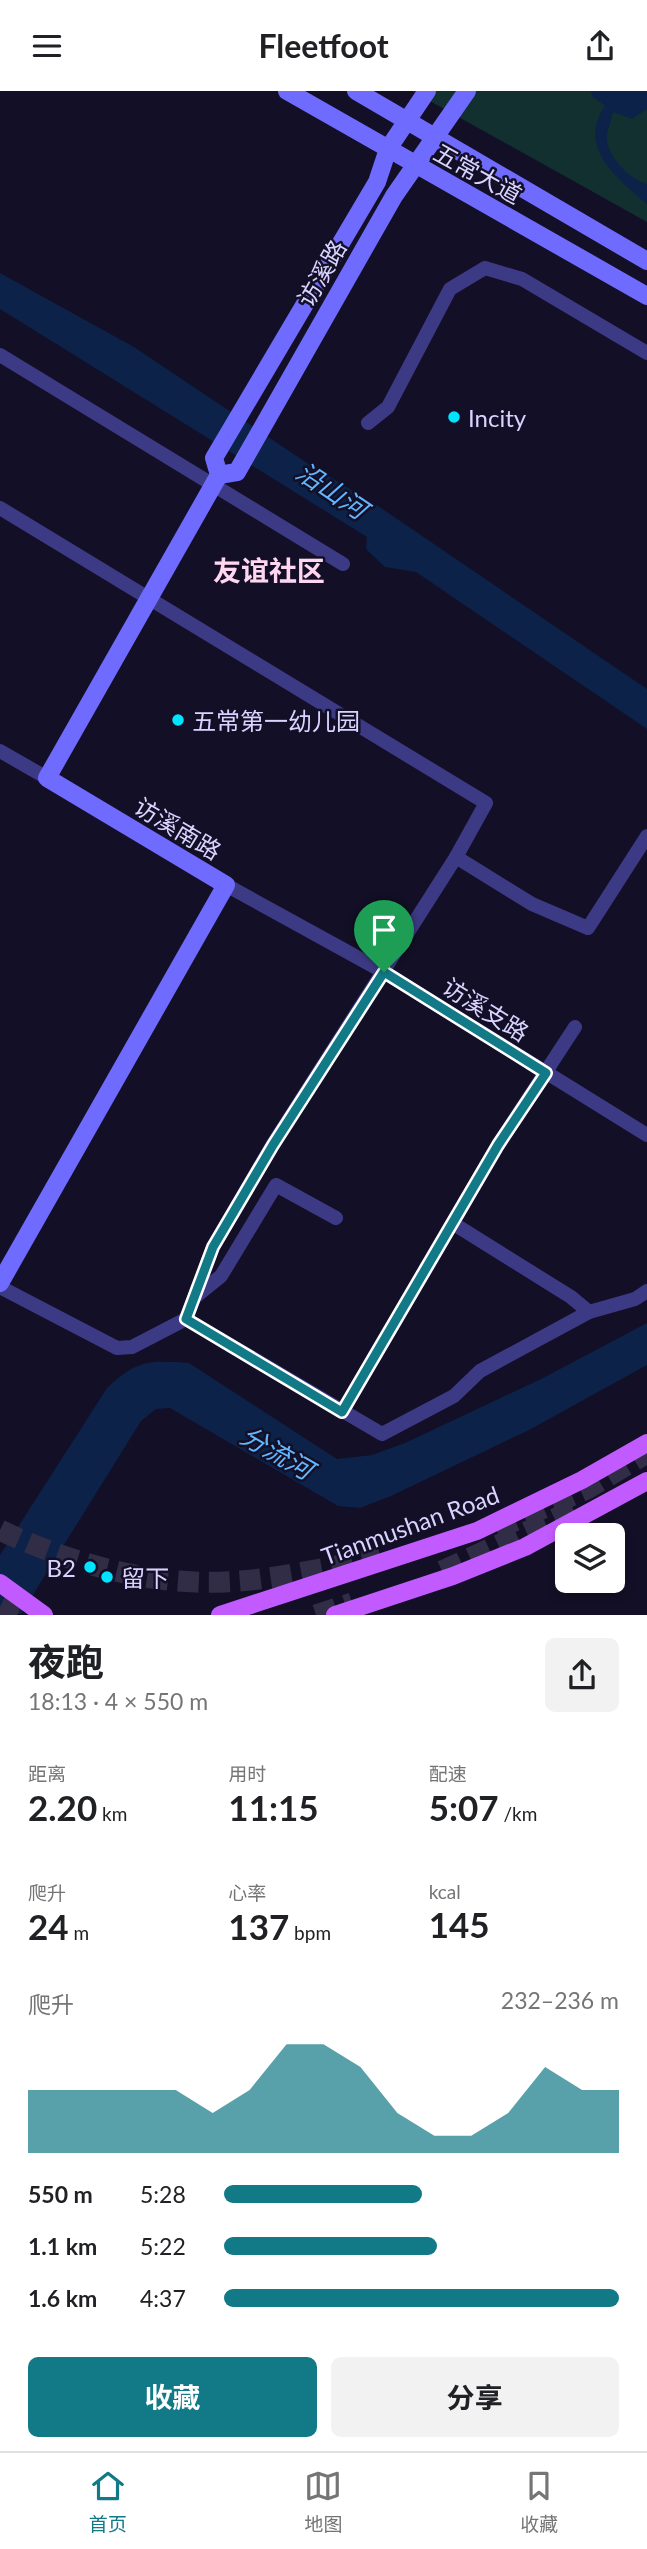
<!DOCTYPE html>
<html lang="zh">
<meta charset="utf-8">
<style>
body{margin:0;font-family:Lato,"Noto Sans SC",sans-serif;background:#f2f2f2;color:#202124;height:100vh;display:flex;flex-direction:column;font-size:26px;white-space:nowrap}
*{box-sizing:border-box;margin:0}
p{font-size:23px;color:#757577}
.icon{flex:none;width:38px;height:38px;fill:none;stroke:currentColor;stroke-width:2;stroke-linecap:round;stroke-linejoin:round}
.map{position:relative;height:1524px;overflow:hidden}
.details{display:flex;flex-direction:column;background:#fff;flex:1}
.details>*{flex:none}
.tools{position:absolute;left:555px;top:1432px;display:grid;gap:14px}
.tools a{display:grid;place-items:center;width:70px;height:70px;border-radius:10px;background:#fff;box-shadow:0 4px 10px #0003;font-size:35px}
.pin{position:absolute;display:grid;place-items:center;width:60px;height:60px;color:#fff;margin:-72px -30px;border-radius:50% 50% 50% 0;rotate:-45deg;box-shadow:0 0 7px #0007}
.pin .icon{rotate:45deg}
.round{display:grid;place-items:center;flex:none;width:74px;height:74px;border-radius:10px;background:#f2f2f2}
.head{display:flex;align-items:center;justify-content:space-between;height:119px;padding:0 28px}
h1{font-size:38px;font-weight:700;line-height:52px}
.figures{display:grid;grid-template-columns:repeat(3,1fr);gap:10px;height:119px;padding:7px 28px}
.figures div{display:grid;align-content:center}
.figures b{font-size:35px;font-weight:700}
.figures small{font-size:19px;font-weight:400}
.figures p{font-size:19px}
.chart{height:196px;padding:14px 28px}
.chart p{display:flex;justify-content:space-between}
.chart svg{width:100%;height:126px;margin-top:7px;fill:#127987;opacity:.7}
.action{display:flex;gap:14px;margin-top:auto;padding:14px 28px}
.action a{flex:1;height:80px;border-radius:10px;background:#127987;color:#fff;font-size:28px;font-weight:700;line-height:80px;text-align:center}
.action a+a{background:#f2f2f2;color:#202124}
ul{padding:0 28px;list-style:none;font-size:23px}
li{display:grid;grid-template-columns:112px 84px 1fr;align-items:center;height:52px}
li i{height:18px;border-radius:9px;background:#127987}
header{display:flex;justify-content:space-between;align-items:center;height:91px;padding:0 28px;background:#fff;font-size:32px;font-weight:700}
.tab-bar{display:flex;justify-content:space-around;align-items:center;height:98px;border-top:2px solid #e0e0e0;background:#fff;font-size:19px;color:#757577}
.tab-bar a{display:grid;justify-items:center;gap:4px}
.tab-bar .active{color:#127987}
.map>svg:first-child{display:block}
.green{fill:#12302f}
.water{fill:#0c2248}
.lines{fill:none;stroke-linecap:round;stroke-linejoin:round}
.highway-tunnel{stroke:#312d47;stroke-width:21;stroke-dasharray:21 10;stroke-linecap:butt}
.street{stroke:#3d3a85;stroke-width:14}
.secondary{stroke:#6f6bff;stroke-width:18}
.primary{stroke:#c25bff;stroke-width:18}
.route-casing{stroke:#fff;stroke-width:14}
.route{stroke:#127987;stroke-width:9}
.poi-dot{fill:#00e5ff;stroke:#130f26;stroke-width:2.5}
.labels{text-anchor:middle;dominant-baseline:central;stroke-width:5;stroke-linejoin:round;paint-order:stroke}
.street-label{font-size:24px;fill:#d9d4ff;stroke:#130f26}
.poi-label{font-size:24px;fill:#d9d4ff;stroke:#130f26;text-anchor:start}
.water-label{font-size:26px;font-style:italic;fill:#62b6ff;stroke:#130f26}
.quarter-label{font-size:28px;font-weight:bold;fill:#ffd6f0;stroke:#130f26}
</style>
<header><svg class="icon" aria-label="menu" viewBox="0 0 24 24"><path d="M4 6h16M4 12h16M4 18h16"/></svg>Fleetfoot<svg class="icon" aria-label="share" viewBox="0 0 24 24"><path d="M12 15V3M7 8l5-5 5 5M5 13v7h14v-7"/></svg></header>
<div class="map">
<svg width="647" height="1524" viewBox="0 0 647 1524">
<rect width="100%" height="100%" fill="#130f26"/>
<path class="green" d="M412 0H647V131Z"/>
<g class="water">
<path d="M591 0H647V18L632 28 613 21C612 29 608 36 607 43 604 63 630 89 647 93V113C616 87 577 55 605 15L592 5Z"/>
<path d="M0 182 134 256 304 370 381 417 647 598V638L416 481 385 476 366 458 367 446 0 218Z"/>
<path d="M647 1232V1274L529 1339 391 1405 360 1417 338 1415 170 1317 156 1318 141 1330 21 1523H0V1464L107 1297C137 1269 148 1269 189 1272L337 1368 372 1364 405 1352 541 1288Z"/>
</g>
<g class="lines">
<g class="highway-tunnel">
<path d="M496 1438 587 1398 647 1362"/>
<path d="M0 1439C58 1467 130 1489 195 1491 257 1494 320 1477 380 1467"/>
<path d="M442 1480 578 1417"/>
<path d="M0 1516 17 1524"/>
<path d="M316 1524 352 1512"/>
</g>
<g class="street">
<path d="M0 264 343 473"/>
<path d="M368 332 388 316 450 198 485 177 522 188 647 262"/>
<path d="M0 417 486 712 456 766 273 1053 213 1156 186 1228 132 1256 117 1257 0 1196"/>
<path d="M0 660 47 687"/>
<path d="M456 766 532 813 588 837 647 745"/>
<path d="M226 794 384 881 647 1044"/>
<path d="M454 1133 571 1206 589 1221"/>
<path d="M195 1206 221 1185 276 1094 336 1127"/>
<path d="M186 1228 382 1343 454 1305 480 1280 589 1221 635 1208 647 1200"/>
<path d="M342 1321 498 1054 575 936"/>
</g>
<g class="secondary">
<path d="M287 0 647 205"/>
<path d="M356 0 647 170"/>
<path d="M219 384 237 381 394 105 467 0"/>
<path d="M219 384 214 367 377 91 388 58 427 0"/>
<path d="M0 1192 226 794 47 687 219 384"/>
</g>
<g class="primary">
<path d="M0 1492 44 1524"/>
<path d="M220 1524 477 1440 582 1389 647 1352"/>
<path d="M335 1524 453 1485 525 1456 647 1390"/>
</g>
</g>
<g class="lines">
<g class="route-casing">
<path id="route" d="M384 881 546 982 498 1054 342 1321 186 1228 213 1156 273 1054Z"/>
</g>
<use href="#route" class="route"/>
</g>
<g class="poi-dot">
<circle cx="454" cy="326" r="7"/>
<circle cx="178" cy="629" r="7"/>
<circle cx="90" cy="1476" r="7"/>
<circle cx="107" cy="1486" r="7"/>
</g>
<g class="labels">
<g class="street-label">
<text transform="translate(478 82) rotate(29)">五常大道</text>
<text transform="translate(321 182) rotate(-60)">访溪路</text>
<text transform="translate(178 737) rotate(31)">访溪南路</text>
<text transform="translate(486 918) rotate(32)">访溪支路</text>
<text transform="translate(410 1434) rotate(-20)">Tianmushan Road</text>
</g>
<g class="poi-label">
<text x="468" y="326">Incity</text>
<text x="192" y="629">五常第一幼儿园</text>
<text x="76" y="1476" text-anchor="end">B2</text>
<text x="121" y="1486">留下</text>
</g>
<g class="water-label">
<text transform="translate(332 399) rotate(34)">沿山河</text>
<text transform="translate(277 1361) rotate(30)">分流河</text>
</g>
<g class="quarter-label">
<text x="269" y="479">友谊社区</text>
</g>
</g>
</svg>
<div class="tools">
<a><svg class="icon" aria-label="layers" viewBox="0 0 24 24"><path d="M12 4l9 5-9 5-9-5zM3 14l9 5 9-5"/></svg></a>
</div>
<div class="pin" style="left:384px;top:881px;background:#1e9e55"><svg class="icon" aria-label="arrive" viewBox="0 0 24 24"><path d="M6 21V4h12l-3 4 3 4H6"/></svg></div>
</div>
<section class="details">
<div class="head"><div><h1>夜跑</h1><p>18:13 · 4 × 550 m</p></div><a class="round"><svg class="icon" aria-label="share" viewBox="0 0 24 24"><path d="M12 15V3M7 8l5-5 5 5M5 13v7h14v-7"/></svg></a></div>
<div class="figures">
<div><p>距离</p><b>2.20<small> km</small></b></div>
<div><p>用时</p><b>11:15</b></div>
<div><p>配速</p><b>5:07<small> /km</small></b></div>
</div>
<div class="figures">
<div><p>爬升</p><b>24<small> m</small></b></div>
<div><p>心率</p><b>137<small> bpm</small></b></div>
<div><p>kcal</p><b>145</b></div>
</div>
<div class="chart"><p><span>爬升</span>232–236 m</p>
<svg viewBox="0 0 160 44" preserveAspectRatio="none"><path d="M0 44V22L10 22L20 22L30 22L40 22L50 30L60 22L70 6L80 6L90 14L100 30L110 38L120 38L130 30L140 14L150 22L160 22V44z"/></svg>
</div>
<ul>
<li><b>550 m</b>5:28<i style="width:50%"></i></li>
<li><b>1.1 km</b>5:22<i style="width:54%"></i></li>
<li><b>1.6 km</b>4:37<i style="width:100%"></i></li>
</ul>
<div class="action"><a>收藏</a><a>分享</a></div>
</section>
<nav class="tab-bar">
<a class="active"><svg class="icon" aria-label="home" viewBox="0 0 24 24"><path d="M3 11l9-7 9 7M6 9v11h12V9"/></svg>首页</a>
<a><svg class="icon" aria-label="map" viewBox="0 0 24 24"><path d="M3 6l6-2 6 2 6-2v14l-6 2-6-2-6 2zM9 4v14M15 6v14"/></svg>地图</a>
<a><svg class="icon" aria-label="saved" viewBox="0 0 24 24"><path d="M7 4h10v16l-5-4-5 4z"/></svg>收藏</a>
</nav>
